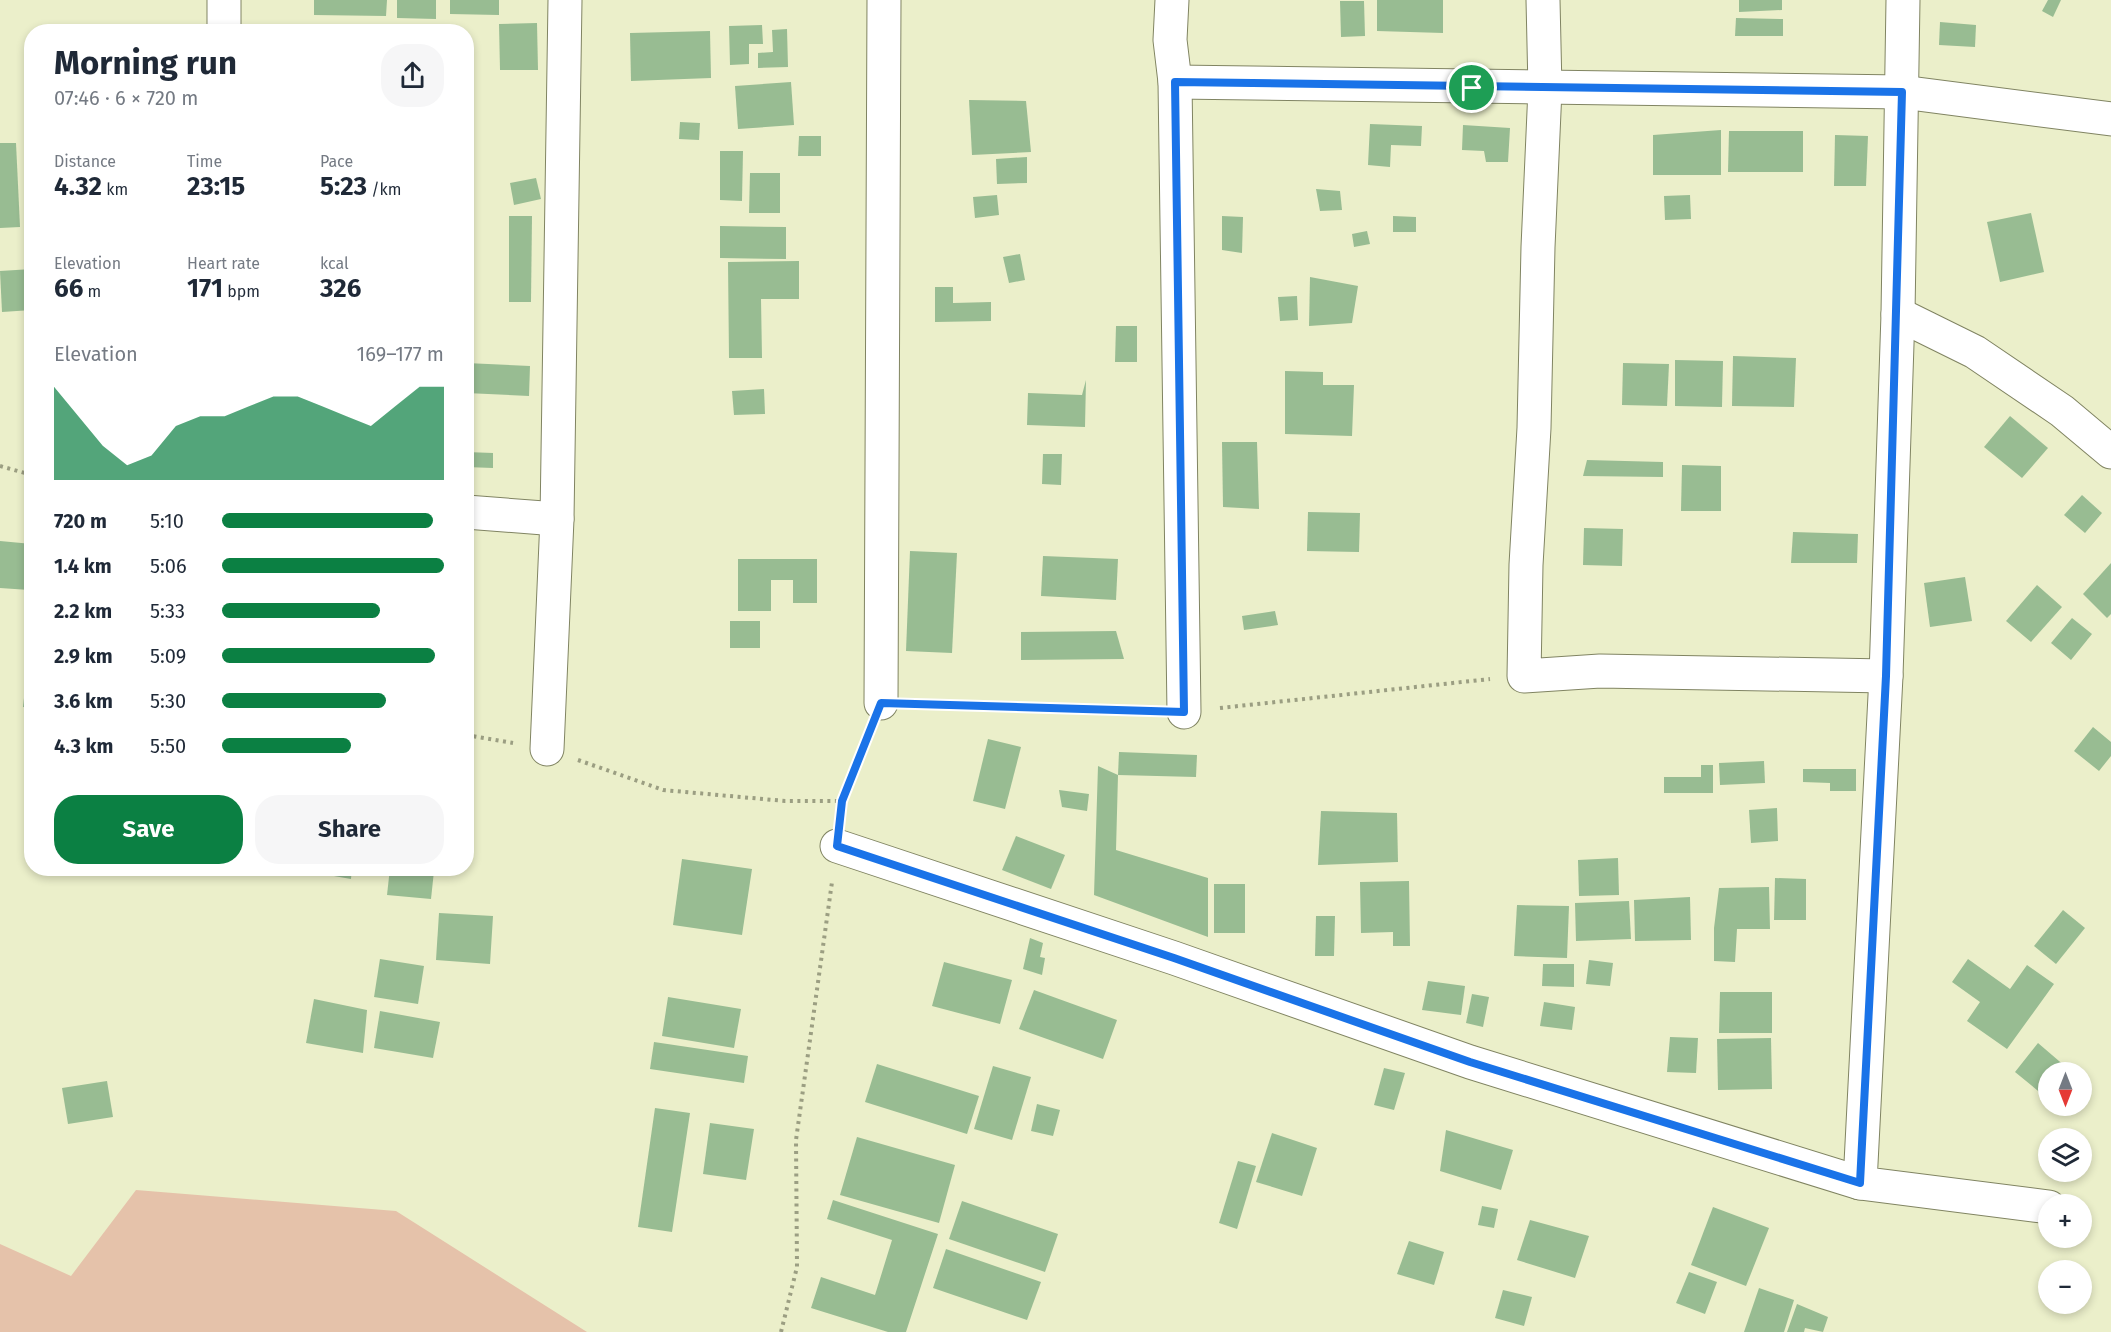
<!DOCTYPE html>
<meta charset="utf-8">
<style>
body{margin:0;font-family:"Fira Sans",sans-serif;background:#f6f6f7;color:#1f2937;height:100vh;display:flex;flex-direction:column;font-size:22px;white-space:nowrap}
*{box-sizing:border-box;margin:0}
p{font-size:20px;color:#747a83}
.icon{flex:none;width:33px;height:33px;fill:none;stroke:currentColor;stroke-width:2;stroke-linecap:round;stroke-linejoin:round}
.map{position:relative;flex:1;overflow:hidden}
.side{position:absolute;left:24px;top:24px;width:450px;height:852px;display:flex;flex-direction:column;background:#fff;border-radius:24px;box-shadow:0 3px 9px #0003}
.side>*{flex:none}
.needle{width:39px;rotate:180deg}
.fabs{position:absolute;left:2038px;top:1062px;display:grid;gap:12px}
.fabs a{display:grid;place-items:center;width:54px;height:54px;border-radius:50%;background:#fff;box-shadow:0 3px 9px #0003;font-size:30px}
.pin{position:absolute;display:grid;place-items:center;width:51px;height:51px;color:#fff;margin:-26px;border:3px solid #fff;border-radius:50%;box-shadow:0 2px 6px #0007}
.round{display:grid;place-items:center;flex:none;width:63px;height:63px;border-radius:24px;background:#f6f6f7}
.headline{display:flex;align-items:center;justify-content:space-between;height:102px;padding:0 30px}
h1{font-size:33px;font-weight:700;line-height:45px}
.metrics{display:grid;grid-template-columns:repeat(3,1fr);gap:9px;height:102px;padding:6px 30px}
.metrics div{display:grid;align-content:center}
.metrics b{font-size:26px;font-weight:700}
.metrics small{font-size:16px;font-weight:400}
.metrics p{font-size:16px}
.chart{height:168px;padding:12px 30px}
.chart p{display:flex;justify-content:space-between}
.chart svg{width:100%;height:108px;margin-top:6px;fill:#0b8043;opacity:.7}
.primary-button{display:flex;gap:12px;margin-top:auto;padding:12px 30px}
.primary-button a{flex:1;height:69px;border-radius:24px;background:#0b8043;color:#fff;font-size:24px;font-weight:700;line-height:69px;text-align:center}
.primary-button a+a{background:#f6f6f7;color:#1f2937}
ul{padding:0 30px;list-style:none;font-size:20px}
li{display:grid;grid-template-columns:96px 72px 1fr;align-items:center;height:45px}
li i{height:15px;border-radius:8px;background:#0b8043}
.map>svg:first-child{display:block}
.green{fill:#e5c2aa}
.building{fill:#98bc92}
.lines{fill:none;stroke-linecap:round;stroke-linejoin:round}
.street-casing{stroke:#808462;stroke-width:35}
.path{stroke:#9b9e82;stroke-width:4;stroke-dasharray:3 4.5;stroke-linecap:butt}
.street{stroke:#fff;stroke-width:33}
.route-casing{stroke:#fff;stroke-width:12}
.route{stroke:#1a73e8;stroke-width:8}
</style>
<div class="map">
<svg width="2111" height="1332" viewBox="0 0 2111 1332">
<rect width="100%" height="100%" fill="#ebefca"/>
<path class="green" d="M136 1190 396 1211 587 1332H0V1244L71 1276Z"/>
<g class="building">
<path d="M314 0H387L386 16 314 15Z"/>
<path d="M397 0H436V19L397 18Z"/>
<path d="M450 0H499V15L450 14Z"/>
<path d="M1377 0H1443V33L1377 31Z"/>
<path d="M1739 0H1782V10L1739 12Z"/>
<path d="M2048 0H2061L2053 17 2042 11Z"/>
<path d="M1340 1H1364L1365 36 1341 37Z"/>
<path d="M1736 18 1783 19V36H1735Z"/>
<path d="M1940 22 1976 25 1975 47 1939 45Z"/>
<path d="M537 23 538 70H500L499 24Z"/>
<path d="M762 25 763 44H749V64L730 65 729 26Z"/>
<path d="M787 29 788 67 758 68V53L773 52 772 30Z"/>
<path d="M710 31 711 78 631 81 630 33Z"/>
<path d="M791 82 794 125 738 129 735 86Z"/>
<path d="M969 100 1026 101 1031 152 972 155Z"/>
<path d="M680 122 700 123 699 140 679 139Z"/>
<path d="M1370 124 1422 126 1421 146 1391 145 1390 167 1368 165Z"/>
<path d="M1463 125 1510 128 1508 162H1486L1484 151 1462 150Z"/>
<path d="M1721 130V175H1653V135Z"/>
<path d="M1729 131H1803V172H1728Z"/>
<path d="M1835 135 1868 136 1866 186H1834Z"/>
<path d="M799 136H821V156H798Z"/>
<path d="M0 143H16L20 227 0 228Z"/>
<path d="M720 151H743L742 201 720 200Z"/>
<path d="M1027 157V183L997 184 996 159Z"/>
<path d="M750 173H780V213H749Z"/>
<path d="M536 178 541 199 514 205 510 183Z"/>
<path d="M1316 189 1340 191 1342 210 1320 211Z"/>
<path d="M997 195 999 215 975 218 973 197Z"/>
<path d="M1690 195 1691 219 1665 220 1664 196Z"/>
<path d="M2031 213 2044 272 2000 282 1987 222Z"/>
<path d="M509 216H532L531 302H509Z"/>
<path d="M1222 216 1243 217 1242 253 1222 250Z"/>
<path d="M1393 216 1416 217V232H1393Z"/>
<path d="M720 226 786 227V259L720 258Z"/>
<path d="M1367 231 1370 244 1354 247 1352 234Z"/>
<path d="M1020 254 1025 280 1009 283 1003 257Z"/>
<path d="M799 261V299H761L762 358H729L728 262Z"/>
<path d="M32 269V310L2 312 0 271Z"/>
<path d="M1310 277 1358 286 1352 323 1309 326Z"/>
<path d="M935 287H953V303L991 302V321L935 322Z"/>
<path d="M1297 296 1298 320 1280 321 1278 297Z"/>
<path d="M1116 326H1137V362H1115Z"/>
<path d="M1733 356 1796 358 1794 407 1732 406Z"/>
<path d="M1675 360 1723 361 1722 407 1675 406Z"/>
<path d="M466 363 530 366 529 396 466 393Z"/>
<path d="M1623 363 1669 364 1667 406 1622 405Z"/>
<path d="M1285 371 1323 372V385H1354L1352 436 1285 434Z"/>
<path d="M1086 380 1085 427 1027 425 1028 393 1082 395Z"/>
<path d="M764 389 765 414 734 415 732 391Z"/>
<path d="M2010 416 2048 448 2022 478 1984 447Z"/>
<path d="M1222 442H1257L1259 509 1223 507Z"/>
<path d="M466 452 493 453V468L466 467Z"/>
<path d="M1043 454H1062L1061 485 1042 484Z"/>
<path d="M1587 460 1663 462V477L1583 476Z"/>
<path d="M1682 465 1721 466V511H1681Z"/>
<path d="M2082 495 2102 513 2085 533 2064 515Z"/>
<path d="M1308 512 1360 513 1359 552 1307 551Z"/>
<path d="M1584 528 1623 529 1622 566 1583 565Z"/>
<path d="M1793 532 1858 534 1857 563H1791Z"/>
<path d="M0 541 32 544 29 590 0 588Z"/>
<path d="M910 551 957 553 952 653 906 651Z"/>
<path d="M1043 556 1118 559 1116 600 1041 596Z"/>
<path d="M738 559H817V603H793V580H771V611H738Z"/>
<path d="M2111 563V614L2107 618 2083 594Z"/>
<path d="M1965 577 1972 621 1930 627 1924 583Z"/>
<path d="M2037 585 2062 607 2031 642 2006 621Z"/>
<path d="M1275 611 1278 625 1244 630 1242 616Z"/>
<path d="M2072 618 2092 634 2071 660 2051 643Z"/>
<rect x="730" y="621" width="30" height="27"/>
<path d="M1116 631 1124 659 1021 660V632Z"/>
<path d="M30 642 32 643V708L23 707Z"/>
<path d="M2093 727 2111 742V756L2099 771 2074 751Z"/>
<path d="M988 739 1021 747 1005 809 973 801Z"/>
<path d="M1119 752 1197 755 1196 777 1118 775Z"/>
<path d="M1764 761 1765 783 1720 785 1719 763Z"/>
<path d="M1701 765H1713V793H1664V777H1701Z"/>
<path d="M1098 766 1118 775 1116 850 1208 878V937L1094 895Z"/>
<path d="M1803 769H1856V791H1830V783L1803 782Z"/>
<path d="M1059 790 1089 794 1087 811 1062 807Z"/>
<path d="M1777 808 1778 841 1751 843 1749 810Z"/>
<path d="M1321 811 1397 813 1398 862 1318 865Z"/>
<path d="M1016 836 1065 855 1051 889 1002 870Z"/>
<path d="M1618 858 1619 895 1579 896 1578 860Z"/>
<path d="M682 859 752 869 742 935 673 925Z"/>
<path d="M288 868H352L351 879Z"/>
<path d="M390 868 434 871 431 899 387 895Z"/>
<path d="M1775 878 1806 879V920H1774Z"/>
<path d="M1409 881 1410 946H1393V932L1361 933 1360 882Z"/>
<rect x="1214" y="884" width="31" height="49"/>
<path d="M1769 887 1770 929H1737L1735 962 1714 961V928L1719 888Z"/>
<path d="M1690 897 1691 940 1635 941 1634 900Z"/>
<path d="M1629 901 1631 939 1576 941 1575 903Z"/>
<path d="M1517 905 1569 906 1567 958 1514 956Z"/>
<path d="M2063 910 2085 928 2056 964 2034 946Z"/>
<path d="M439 913 493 916 490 964 436 960Z"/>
<path d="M1316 916H1335L1334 956H1315Z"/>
<path d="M1030 938 1043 943 1040 957 1045 958 1042 975 1023 969Z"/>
<path d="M380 959 424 966 418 1004 374 997Z"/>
<path d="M1968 959 2010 989 2027 965 2054 984 2007 1049 1967 1021 1980 1002 1952 982Z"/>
<path d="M1589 960 1613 963 1610 986 1586 984Z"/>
<path d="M944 962 1012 980 1000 1024 932 1006Z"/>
<path d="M1543 964H1574V987L1542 986Z"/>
<path d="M1428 981 1465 986 1461 1015 1422 1010Z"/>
<path d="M1034 990 1117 1020 1103 1059 1019 1029Z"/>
<path d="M1720 992H1772V1033H1719Z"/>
<path d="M1472 994 1489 997 1483 1027 1466 1023Z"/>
<path d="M668 997 741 1009 734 1048 662 1036Z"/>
<path d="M314 999 367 1010 363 1053 306 1043Z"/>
<path d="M1544 1002 1575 1007 1572 1030 1540 1026Z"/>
<path d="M380 1011 440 1022 433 1058 374 1048Z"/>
<path d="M1670 1037 1698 1038 1696 1073 1667 1072Z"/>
<path d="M1771 1038 1772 1089 1718 1090 1717 1039Z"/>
<path d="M654 1042 748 1056 744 1083 650 1069Z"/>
<path d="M2038 1043 2066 1067 2062 1072H2049V1088L2043 1095 2015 1072Z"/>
<path d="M877 1064 979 1096 967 1134 865 1102Z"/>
<path d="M993 1066 1031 1077 1012 1140 974 1129Z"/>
<path d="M1384 1068 1405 1073 1394 1110 1374 1105Z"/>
<path d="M107 1081 113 1117 68 1124 62 1088Z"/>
<path d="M1037 1104 1060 1110 1053 1136 1031 1131Z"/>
<path d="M655 1108 690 1113 672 1232 638 1227Z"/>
<path d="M710 1123 754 1129 746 1180 703 1174Z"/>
<path d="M1446 1130 1513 1150 1501 1190 1440 1171Z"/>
<path d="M1272 1133 1317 1148 1302 1196 1256 1182Z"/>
<path d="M857 1137 955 1165 939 1223 840 1195Z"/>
<path d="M1238 1161 1256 1166 1237 1229 1219 1223Z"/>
<path d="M833 1200 938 1234 906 1332H888L811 1308 821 1277 875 1295 892 1240 827 1219Z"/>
<path d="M962 1201 1058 1234 1045 1272 949 1239Z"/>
<path d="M1482 1206 1498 1209 1494 1228 1478 1225Z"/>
<path d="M1713 1207 1769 1228 1746 1286 1691 1265Z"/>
<path d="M1530 1220 1589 1236 1575 1278 1517 1260Z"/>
<path d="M1409 1241 1444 1252 1434 1285 1397 1274Z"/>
<path d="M946 1249 1041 1282 1027 1320 933 1288Z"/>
<path d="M1689 1272 1717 1282 1705 1314 1676 1303Z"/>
<path d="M1759 1288 1794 1300 1784 1332H1744Z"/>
<path d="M1503 1290 1532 1297 1524 1326 1495 1318Z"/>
<path d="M1797 1304 1828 1317 1823 1332 1805 1328 1804 1332H1787Z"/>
</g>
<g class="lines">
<g class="street-casing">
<g id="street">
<path d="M1172 0 1170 40 1175 82 1184 712"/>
<path d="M1543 0 1545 89 1538 247 1534 428 1526 565 1524 676 1600 671 1886 676"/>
<path d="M1903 0 1898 314 1886 676 1860 1183 2049 1207"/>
<path d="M224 32V0"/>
<path d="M1175 82 1902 92 2111 119"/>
<path d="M1898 314 1975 352 2062 411 2111 452"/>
<path d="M466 512 557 519"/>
<path d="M881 703 884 0"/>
<path d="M547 749 557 519 565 0"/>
<path d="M837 846 1174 958 1470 1062 1860 1183"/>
</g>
</g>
<g class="path">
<path d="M0 466 32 475"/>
<path d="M915 704 1150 711"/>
<path d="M1220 708 1490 679"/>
<path d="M466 735 513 743"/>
<path d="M578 760 663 790 785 801H841"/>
<path d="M840 812 841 801 868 735"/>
<path d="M781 1332 797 1267 796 1140 832 882"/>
</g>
<use href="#street" class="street"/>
</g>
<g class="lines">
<g class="route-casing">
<path id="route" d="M1175 82 1902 92 1886 676 1860 1183 1470 1062 1174 958 837 846 842 801 881 703 1184 712Z"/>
</g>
<use href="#route" class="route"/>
</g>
</svg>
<div class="fabs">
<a><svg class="needle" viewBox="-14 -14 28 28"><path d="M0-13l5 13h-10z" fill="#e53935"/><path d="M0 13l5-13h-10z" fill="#747a83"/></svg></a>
<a><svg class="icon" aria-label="layers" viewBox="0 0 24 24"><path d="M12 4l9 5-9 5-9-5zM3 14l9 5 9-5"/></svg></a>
<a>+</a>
<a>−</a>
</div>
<div class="pin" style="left:1472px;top:88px;background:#1e9e55"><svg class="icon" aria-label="arrive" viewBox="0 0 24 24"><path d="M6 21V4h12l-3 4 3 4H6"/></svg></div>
<section class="side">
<div class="headline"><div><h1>Morning run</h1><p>07:46 · 6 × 720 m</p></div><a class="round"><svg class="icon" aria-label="share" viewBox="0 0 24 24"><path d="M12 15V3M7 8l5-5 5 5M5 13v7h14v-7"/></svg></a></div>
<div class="metrics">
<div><p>Distance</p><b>4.32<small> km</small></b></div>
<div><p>Time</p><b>23:15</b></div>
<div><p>Pace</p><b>5:23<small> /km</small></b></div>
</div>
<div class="metrics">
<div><p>Elevation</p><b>66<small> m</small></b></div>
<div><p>Heart rate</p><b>171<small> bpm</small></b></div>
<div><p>kcal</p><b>326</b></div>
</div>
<div class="chart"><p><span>Elevation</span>169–177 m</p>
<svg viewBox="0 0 160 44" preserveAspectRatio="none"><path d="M0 44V6L10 18L20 30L30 38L40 34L50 22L60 18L70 18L80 14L90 10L100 10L110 14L120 18L130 22L140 14L150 6L160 6V44z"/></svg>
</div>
<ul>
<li><b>720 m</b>5:10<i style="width:95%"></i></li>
<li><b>1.4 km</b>5:06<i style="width:100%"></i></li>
<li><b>2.2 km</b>5:33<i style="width:71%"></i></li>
<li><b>2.9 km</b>5:09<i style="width:96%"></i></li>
<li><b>3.6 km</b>5:30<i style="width:74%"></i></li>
<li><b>4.3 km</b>5:50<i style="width:58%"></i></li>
</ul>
<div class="primary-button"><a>Save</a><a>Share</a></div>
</section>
</div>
